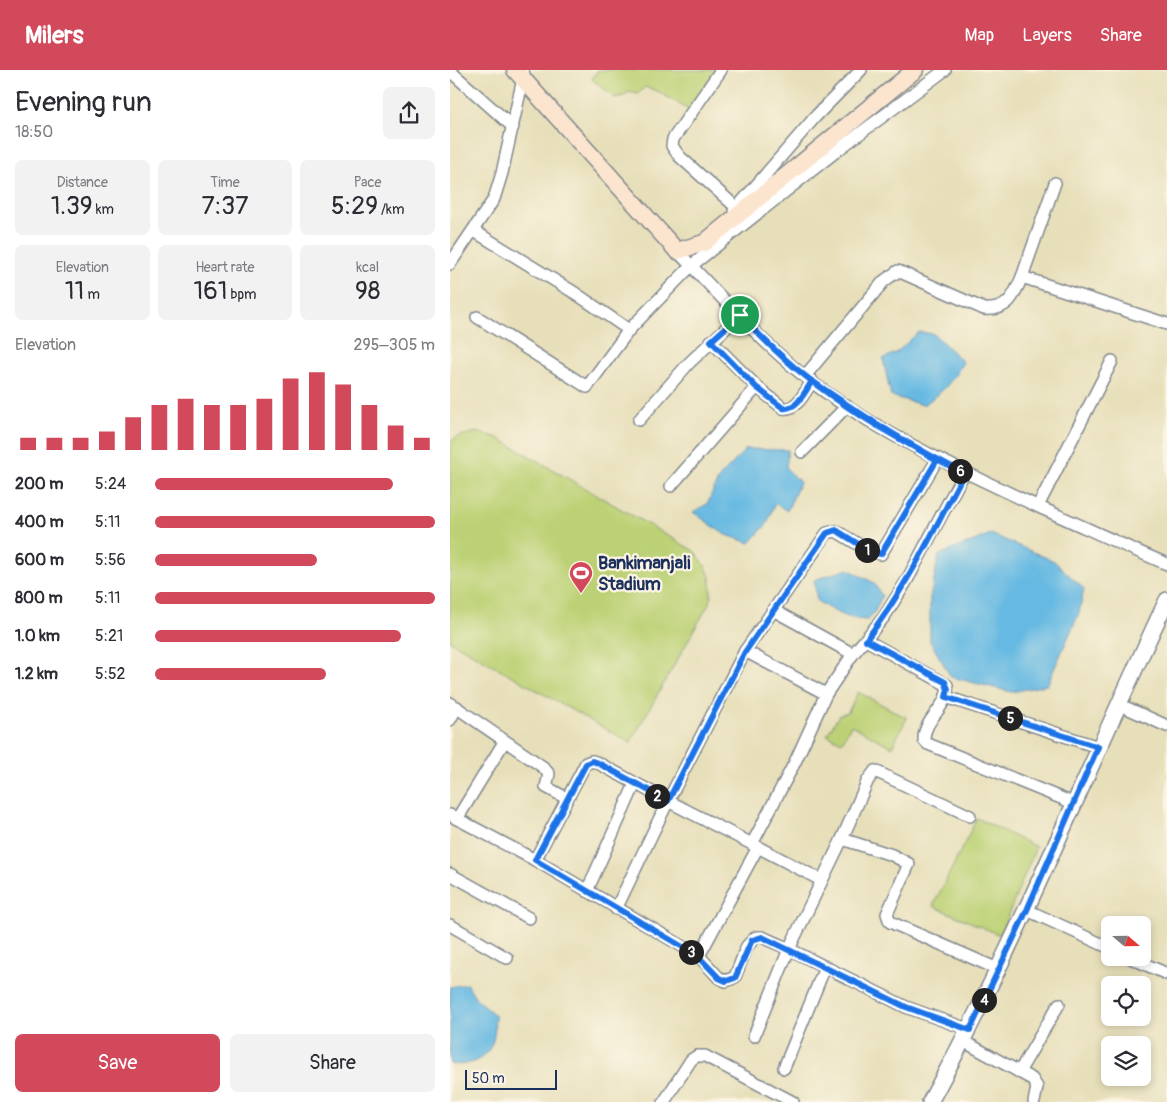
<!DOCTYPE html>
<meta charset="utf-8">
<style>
body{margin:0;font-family:Pangolin,sans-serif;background:#f2f2f3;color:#2b2b33;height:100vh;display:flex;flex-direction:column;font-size:19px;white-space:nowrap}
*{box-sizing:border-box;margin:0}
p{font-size:16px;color:#7c7c81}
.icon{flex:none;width:28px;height:28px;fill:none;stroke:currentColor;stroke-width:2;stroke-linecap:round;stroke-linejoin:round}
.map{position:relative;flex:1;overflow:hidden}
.sheet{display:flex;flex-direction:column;background:#fff;width:450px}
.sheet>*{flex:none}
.needle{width:32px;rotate:110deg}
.buttons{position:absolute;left:651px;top:846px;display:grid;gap:10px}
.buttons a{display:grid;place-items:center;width:50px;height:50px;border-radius:8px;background:#fff;box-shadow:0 2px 8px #0003;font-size:25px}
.scale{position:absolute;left:15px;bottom:12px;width:92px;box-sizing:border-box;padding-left:5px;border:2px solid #1b2f5e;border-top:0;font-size:14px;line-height:18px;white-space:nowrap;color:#1b2f5e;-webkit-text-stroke:4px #fcf5e5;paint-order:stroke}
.pin{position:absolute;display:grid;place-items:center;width:42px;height:42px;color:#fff;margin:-21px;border:2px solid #fff;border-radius:50%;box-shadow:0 1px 5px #0007}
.km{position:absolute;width:25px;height:25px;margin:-12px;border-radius:50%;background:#222;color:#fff;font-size:14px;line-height:25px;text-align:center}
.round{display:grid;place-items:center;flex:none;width:52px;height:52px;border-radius:8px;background:#f2f2f3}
.overview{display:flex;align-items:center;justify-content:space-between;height:85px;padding:0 15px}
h1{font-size:28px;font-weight:600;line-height:38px}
.stats{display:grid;grid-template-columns:repeat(3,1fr);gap:8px;height:85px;padding:5px 15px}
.stats div{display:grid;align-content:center;border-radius:8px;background:#f2f2f3;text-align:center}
.stats b{font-size:25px;font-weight:600}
.stats small{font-size:14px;font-weight:400}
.stats p{font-size:14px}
.chart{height:140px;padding:10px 15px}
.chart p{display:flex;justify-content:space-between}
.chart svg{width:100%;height:90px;margin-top:5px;stroke:#d1495b;stroke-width:6}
.button{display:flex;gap:10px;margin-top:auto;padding:10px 15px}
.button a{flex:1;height:58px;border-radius:8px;background:#d1495b;color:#fff;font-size:20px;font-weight:600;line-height:58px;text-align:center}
.button a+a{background:#f2f2f3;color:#2b2b33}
ul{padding:0 15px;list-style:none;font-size:16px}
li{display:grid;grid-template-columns:80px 60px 1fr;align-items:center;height:38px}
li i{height:12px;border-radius:6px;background:#d1495b}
header{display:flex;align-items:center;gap:30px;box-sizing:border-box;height:70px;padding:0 25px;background:#d1495b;color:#fff}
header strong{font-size:24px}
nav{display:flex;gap:28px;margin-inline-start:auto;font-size:18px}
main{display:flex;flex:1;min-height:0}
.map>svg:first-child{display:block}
.green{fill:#bcd175;stroke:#6c806a}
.water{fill:#66b9e2;stroke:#4074a0}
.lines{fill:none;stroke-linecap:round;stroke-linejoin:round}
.minor-casing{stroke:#81878c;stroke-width:14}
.tertiary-casing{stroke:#81878c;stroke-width:18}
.secondary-casing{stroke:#81878c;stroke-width:19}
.minor{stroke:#fff;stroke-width:11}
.tertiary{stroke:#fff;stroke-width:15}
.secondary{stroke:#fbe5cf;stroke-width:16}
.route-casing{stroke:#fff;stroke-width:10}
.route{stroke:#1a73e8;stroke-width:6}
.labels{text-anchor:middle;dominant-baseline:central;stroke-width:4.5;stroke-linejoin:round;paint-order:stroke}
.poi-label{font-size:18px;font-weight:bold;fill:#1b2f5e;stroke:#fcf5e5;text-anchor:start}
</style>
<header>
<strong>Milers</strong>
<nav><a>Map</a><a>Layers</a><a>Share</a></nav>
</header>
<main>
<section class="sheet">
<div class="overview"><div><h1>Evening run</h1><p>18:50</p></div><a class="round"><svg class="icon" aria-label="share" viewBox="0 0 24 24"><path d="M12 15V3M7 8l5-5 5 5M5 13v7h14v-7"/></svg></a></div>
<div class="stats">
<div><p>Distance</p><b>1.39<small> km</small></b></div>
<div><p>Time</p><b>7:37</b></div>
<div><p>Pace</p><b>5:29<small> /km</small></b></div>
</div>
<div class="stats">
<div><p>Elevation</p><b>11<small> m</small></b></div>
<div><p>Heart rate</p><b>161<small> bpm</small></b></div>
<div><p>kcal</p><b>98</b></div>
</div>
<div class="chart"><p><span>Elevation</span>295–305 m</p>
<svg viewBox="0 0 160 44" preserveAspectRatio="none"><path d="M5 44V38M15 44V38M25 44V38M35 44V35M45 44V28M55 44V22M65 44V19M75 44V22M85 44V22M95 44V19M105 44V9M115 44V6M125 44V12M135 44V22M145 44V32M155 44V38"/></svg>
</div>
<ul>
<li><b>200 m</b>5:24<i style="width:85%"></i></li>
<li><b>400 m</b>5:11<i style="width:100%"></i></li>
<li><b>600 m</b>5:56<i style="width:58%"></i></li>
<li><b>800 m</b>5:11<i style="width:100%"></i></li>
<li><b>1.0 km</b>5:21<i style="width:88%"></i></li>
<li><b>1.2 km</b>5:52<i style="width:61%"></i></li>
</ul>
<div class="button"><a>Save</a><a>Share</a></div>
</section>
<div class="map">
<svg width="717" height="1032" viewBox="0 0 717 1032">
<rect width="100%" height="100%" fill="#fcf5e5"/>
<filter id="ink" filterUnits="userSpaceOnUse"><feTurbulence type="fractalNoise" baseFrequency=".02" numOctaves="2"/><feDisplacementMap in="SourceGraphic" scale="10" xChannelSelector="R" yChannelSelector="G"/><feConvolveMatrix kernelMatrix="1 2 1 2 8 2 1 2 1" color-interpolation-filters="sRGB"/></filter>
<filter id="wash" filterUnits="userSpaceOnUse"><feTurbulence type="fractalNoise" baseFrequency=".0096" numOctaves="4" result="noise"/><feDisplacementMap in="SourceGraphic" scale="20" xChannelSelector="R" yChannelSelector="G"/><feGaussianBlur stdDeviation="1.12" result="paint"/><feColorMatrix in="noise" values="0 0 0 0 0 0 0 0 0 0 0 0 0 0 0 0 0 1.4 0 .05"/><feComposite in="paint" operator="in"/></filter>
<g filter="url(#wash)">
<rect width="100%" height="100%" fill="#e7dfb9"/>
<g class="green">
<path d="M148 0H266L239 40 207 21 195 17 188 24 179 22 174 26 165 28 142 9Z"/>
<path d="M26 362 46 367 244 481C259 499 264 509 260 532L180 673 0 571V372L7 367Z"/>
<path d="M408 622 457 648 442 677 401 655 392 672 377 665 389 645 398 642Z"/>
<path d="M527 748 586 777 550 865 483 836Z"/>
</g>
<g class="water">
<path d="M469 262 484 264 513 292C503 311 492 323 473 335L441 326 433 289 447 282Z"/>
<path d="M296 379 338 380 336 398 350 412 337 441 325 433 317 454 300 473 274 464 243 442 257 434 269 408Z"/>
<path d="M541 464 604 491 634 519 629 543 597 615 561 622 501 607 480 571V528L489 485Z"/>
<path d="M398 499 424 513 432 526 425 541 418 550C398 550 383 541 367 531L364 510Z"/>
<path d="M17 914 27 930 46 946C43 953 46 958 44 965 41 988 21 997 0 994V917Z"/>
</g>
</g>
<g filter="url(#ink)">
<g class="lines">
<g class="minor-casing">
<g id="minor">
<path d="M271 0 223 69 222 76 229 86 287 138"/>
<path d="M0 1 63 57"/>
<path d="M284 141 366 46 411 0"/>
<path d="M24 161 125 223 179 260"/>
<path d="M227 181C268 223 308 269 354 306 425 362 508 399 589 437 632 456 674 476 717 494"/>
<path d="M0 194 44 129 52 103 74 4"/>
<path d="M572 207 605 113"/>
<path d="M27 247 137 317 179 260 241 196 389 79 495 0"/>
<path d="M261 271 307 317 333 338C347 340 355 322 362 311"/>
<path d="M355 306 434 211 448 201 534 239C558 241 564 226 572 207L717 254"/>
<path d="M189 350 239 293 290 245"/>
<path d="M352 382 397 336"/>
<path d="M487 390 431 484 421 482 386 461 377 463 295 581 218 731 302 774 345 692 376 624 403 584 434 547 456 512 514 403"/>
<path d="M221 416 307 317"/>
<path d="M588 436 662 291"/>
<path d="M323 540 403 584"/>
<path d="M416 570 497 615C501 635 473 649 474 670L478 674 623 733"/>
<path d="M295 581 376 624"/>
<path d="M496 627 648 677"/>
<path d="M0 633 93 697 99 704 96 717 116 728"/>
<path d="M668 634 717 656"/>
<path d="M0 650 7 637"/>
<path d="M0 745 85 790 249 886 269 908 276 911 285 907 297 876 306 867H312L339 879 304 966"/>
<path d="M520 746 425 701 418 710 392 769 442 785 459 794 437 844 440 852 550 900"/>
<path d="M7 749 54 672"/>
<path d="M392 769 339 879 456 937 520 960"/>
<path d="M302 774 371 810"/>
<path d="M85 790 136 693 142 691 148 693 218 731 166 839"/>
<path d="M0 804 79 848"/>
<path d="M137 821 185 714"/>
<path d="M577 840 660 878"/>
<path d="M0 855 57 888"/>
<path d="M249 886 308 777"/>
<path d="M681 888 717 904"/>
<path d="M513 971 582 1009 587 1017 584 1032"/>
<path d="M334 998 375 897"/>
<path d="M569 1002 609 934"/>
<path d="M214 1032 241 990 247 986H255L343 1032"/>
</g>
</g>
<g class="tertiary-casing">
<path id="tertiary" d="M480 1032C569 869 638 697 717 530"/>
</g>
<g class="secondary-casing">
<path id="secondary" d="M65 0 227 181 254 173 465 0"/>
</g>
<use href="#minor" class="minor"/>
<use href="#tertiary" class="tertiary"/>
<use href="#secondary" class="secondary"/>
</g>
</g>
<g class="lines" filter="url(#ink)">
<g class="route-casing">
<path id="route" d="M290 245C310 266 331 287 354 305 394 338 442 365 487 390L431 484 421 482 386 460 377 463 295 582 218 731 148 693 142 691 136 694 85 790 248 886 269 908 276 911 285 908 302 870 312 867 456 937 520 960 577 840 648 677 496 627 498 619 495 612 416 570C456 519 484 460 514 403 461 377 411 345 362 311 355 322 347 340 333 338L306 317 261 271 290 245"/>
</g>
<use href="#route" class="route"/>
</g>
<defs>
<g id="stadium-pin" transform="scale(1.25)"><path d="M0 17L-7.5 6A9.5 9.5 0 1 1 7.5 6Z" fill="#d1495b" stroke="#fcf5e5"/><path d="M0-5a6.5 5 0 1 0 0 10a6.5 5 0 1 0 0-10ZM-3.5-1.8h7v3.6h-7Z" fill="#fff"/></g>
</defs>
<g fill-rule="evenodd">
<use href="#stadium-pin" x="131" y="503"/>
</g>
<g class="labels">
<g class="poi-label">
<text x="148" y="493">Bankimanjali<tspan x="148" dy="21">Stadium</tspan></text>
</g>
</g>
</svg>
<div class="buttons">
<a><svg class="needle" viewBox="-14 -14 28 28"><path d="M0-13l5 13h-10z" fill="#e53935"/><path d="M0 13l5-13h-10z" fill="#7c7c81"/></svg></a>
<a><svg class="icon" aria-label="locate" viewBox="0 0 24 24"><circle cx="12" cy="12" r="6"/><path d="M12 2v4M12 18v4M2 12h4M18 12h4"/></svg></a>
<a><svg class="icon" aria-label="layers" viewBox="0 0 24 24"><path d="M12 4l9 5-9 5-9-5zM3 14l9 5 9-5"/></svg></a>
</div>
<div class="scale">50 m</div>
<div class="pin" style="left:290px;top:245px;background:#1e9e55"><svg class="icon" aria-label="arrive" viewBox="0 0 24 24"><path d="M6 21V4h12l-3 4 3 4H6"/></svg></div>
<b class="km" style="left:417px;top:480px">1</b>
<b class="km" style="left:207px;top:726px">2</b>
<b class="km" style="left:241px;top:882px">3</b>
<b class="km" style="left:534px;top:930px">4</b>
<b class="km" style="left:560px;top:648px">5</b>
<b class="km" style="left:510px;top:401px">6</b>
</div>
</main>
